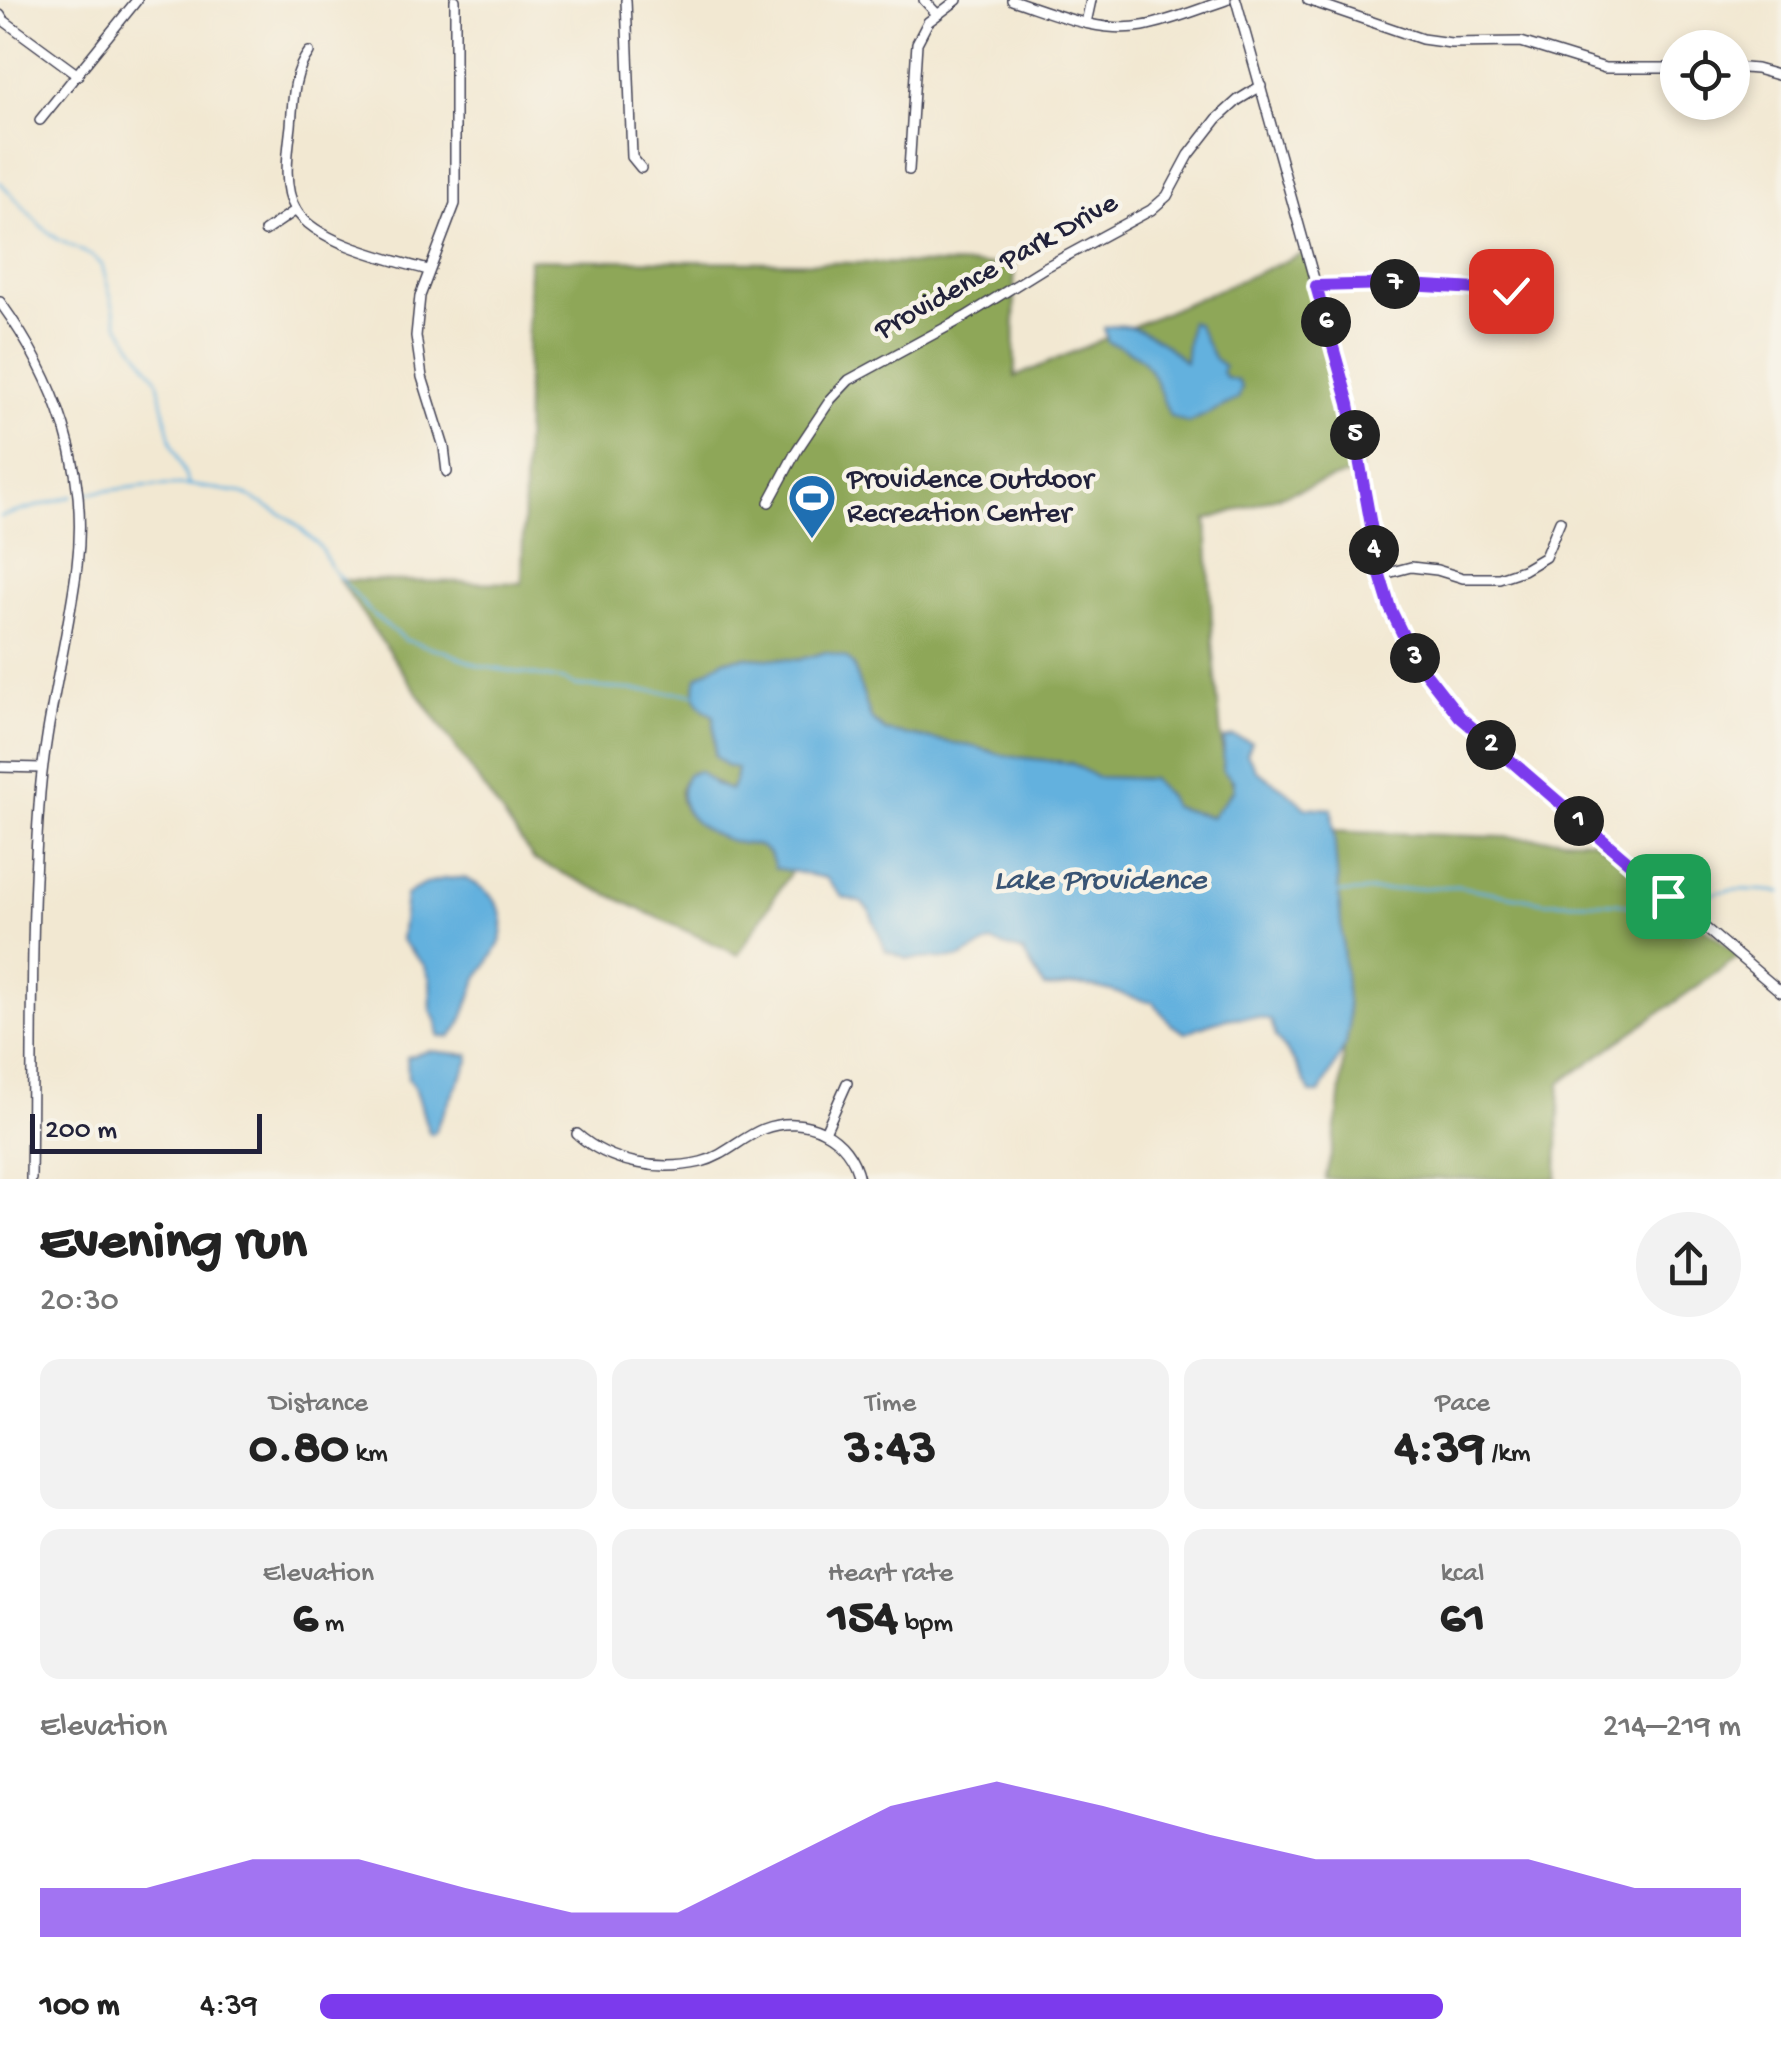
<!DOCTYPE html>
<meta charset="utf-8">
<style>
body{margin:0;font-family:"Gochi Hand",sans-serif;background:#f2f2f2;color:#222;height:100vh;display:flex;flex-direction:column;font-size:38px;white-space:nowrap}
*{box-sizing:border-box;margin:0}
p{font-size:32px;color:#767676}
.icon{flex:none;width:55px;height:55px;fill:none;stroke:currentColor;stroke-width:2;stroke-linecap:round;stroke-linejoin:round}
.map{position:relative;height:1179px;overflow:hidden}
.side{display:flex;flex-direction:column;background:#fff;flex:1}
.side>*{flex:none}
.buttons{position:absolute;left:1660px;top:30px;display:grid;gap:20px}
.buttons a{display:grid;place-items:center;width:90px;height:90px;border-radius:50%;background:#fff;box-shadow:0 5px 15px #0003;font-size:50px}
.scale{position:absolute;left:30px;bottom:25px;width:232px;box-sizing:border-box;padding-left:10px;border:5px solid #22223b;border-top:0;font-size:28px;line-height:35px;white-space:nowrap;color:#22223b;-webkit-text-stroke:8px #f7f3e8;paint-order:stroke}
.pin{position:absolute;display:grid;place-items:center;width:85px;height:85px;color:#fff;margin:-42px;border-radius:20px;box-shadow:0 5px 15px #0006}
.km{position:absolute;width:50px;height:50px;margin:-25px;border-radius:50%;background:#222;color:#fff;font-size:28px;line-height:50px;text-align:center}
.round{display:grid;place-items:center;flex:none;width:105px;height:105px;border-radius:52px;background:#f2f2f2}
.head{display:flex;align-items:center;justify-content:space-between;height:170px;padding:0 40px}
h1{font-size:55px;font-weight:700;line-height:75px}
.figures{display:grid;grid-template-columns:repeat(3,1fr);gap:15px;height:170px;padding:10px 40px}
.figures div{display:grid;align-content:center;border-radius:20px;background:#f2f2f2;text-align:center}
.figures b{font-size:50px;font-weight:700}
.figures small{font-size:28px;font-weight:400}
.figures p{font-size:28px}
.chart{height:280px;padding:20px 40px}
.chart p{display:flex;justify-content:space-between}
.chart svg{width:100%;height:180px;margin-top:10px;fill:#7c3aed;opacity:.7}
ul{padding:0 40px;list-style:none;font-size:32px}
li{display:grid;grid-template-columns:160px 120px 1fr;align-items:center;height:75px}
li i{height:25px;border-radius:12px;background:#7c3aed}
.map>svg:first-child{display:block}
.forest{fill:#8ea759;stroke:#58644a;stroke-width:2.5}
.water{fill:#64b1de;stroke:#436a8c;stroke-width:2.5}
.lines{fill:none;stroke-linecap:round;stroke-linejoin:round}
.stream{stroke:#64b1de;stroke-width:2.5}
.minor-casing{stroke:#414052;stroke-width:12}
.minor{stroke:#fff;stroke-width:9}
.route-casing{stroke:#fff;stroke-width:20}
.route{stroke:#7c3aed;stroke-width:12}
.labels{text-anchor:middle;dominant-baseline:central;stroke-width:9;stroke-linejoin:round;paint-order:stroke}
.street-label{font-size:30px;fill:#22223b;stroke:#f7f3e8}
.poi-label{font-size:30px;fill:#22223b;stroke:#f7f3e8;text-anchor:start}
.water-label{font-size:32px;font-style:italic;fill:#395474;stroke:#f7f3e8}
</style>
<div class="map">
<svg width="1781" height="1179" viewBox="0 0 1781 1179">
<rect width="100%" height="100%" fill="#f7f3e8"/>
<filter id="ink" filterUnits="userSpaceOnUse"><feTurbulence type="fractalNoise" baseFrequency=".01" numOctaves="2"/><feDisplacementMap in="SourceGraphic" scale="20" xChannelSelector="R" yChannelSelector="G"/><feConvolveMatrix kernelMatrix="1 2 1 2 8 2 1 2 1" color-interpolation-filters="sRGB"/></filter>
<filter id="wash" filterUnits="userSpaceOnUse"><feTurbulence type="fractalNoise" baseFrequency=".0048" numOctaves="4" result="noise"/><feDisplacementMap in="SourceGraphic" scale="40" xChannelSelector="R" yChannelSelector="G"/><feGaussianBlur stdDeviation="2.25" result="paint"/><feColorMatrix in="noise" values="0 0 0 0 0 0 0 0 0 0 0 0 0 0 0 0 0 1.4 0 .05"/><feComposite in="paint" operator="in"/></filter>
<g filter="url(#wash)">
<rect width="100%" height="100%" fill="#f2e8d2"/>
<g class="forest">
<path d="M1308 251 1360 470 1207 520 1213 643 1222 749 1234 789 1212 817 1173 807 1167 795 1151 779 1095 777 1071 763 1006 756 976 747 885 731 871 719 853 665 826 652 798 660 747 657 724 660 705 711 714 716 715 756 726 766 737 767 735 782 730 790C715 785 707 775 691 772 657 806 711 836 741 843 749 845 756 843 764 848 771 853 773 860 775 868L792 870 738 955 534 860 339 580 522 583 529 259 1014 265 1015 377Z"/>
<path d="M1324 831 1594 840 1740 956 1560 1083 1557 1179H1325C1347 1100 1348 997 1340 916 1338 888 1330 859 1324 831Z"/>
</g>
<g class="water">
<path d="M1190 321 1197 324 1214 358 1224 366 1222 372 1226 378 1238 381 1242 387 1238 399 1188 423 1170 416C1152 376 1155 357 1108 342L1104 328C1133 317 1165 343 1185 362Z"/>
<path d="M826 652 847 658 853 665 871 719 885 731 976 747 1006 756 1071 763 1096 777 1151 779 1167 795 1173 807 1211 817 1234 789 1233 780 1223 771 1224 739 1233 736 1252 742 1247 754 1257 771 1283 788 1305 807 1332 809 1349 1026 1346 1044 1320 1093H1310L1297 1066 1276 1037 1271 1021C1245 1011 1210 1021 1186 1033L1172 1025 1153 1002C1130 999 1110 988 1087 986 1073 984 1058 989 1044 987L1023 952 991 942 960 958 907 959 886 951 869 910 862 903 842 897 826 878 775 868C772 859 771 853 763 848 756 843 748 845 740 843 706 835 668 813 687 774L699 771 716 785 730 790 735 782 737 768 726 766 715 756 714 716C697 707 692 696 697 677L724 660 747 657 798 660Z"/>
<path d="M464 878C490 889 510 910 501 939 497 953 484 966 477 980 468 1000 466 1021 451 1037H439L437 1022 431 1010 430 979 424 965 401 940 406 895C425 882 441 877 464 878Z"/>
<path d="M429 1051 469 1055 470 1059 433 1134H430C421 1117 421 1090 408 1079L407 1057Z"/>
</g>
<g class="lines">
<g class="stream">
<path d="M0 182 41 226 59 240 94 257 102 265 118 324 157 379 172 444 189 484"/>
<path d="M81 494 143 486 189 485 243 493 290 519 320 547 332 569 372 614 405 640 444 651 479 666 564 680 576 686 695 694"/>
<path d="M0 517 73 496"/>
<path d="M1337 893 1457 886 1545 902 1617 903 1672 917 1677 913"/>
<path d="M1688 904C1716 886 1749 889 1781 892"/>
</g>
</g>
</g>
<g filter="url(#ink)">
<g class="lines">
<g class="minor-casing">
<g id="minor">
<path d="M626 0 632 157 641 168"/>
<path d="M924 0 937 14"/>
<path d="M1012 0C1053 13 1099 34 1143 26 1171 21 1199 9 1226 0"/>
<path d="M1236 0 1349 404 1380 575 1390 608 1415 658 1445 700 1501 755 1781 992"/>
<path d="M1308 0 1422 39 1451 43 1521 42 1605 68H1678"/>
<path d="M0 15 3 20 78 75"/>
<path d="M1086 23 1091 0"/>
<path d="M309 52C293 73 293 100 291 126 288 151 282 187 296 210 316 243 392 260 428 270"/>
<path d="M1732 67 1756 69 1781 76"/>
<path d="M40 120 137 0"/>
<path d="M909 170 917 43 928 22 957 0"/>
<path d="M265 231 296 210"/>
<path d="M1316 287 1391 283 1504 289 1519 298"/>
<path d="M0 302C56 379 89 469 77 566 67 646 44 725 39 806 30 930 33 1055 31 1179"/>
<path d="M447 472 444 447 422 377 416 336 420 296 455 204V0"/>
<path d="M769 502 797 450 831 399 849 380 965 317 1044 268 1151 210 1167 196 1189 155 1217 119 1238 100 1261 86"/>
<path d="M1380 575 1411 567 1437 570 1463 578H1499L1523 570 1545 557 1560 521"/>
<path d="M0 767 42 768"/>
<path d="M825 1132 847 1083"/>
<path d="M577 1134C610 1163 658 1172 701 1162 725 1156 741 1138 763 1129 805 1113 850 1135 859 1179"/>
</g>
</g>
<use href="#minor" class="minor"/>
</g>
</g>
<g class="lines" filter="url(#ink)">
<g class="route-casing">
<path id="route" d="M1511 291 1391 284 1316 286 1349 404 1380 575 1390 608 1414 658 1460 717 1668 896"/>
</g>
<use href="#route" class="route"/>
</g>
<defs>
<g id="stadium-pin" transform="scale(2.5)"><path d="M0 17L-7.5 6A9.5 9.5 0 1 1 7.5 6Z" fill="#1f6fb2" stroke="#f7f3e8"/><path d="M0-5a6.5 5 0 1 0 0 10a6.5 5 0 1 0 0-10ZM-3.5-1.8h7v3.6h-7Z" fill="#fff"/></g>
</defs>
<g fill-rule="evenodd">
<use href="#stadium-pin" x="812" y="498"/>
</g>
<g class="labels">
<g class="street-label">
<text transform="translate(997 268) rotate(-29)">Providence Park Drive</text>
</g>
<g class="poi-label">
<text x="847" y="481">Providence Outdoor<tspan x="847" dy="34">Recreation Center</tspan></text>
</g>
<g class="water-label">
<text x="1100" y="882">Lake Providence</text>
</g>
</g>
</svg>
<div class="buttons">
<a><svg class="icon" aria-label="locate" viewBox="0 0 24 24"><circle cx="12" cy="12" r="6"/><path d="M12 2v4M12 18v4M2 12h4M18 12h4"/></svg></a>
</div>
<div class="scale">200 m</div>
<div class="pin" style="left:1668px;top:896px;background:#1e9e55"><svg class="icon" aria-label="arrive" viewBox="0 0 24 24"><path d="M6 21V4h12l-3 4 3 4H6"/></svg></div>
<div class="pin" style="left:1511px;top:291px;background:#d93025"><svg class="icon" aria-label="check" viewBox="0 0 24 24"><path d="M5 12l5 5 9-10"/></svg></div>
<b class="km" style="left:1579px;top:821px">1</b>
<b class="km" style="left:1491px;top:745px">2</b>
<b class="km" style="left:1415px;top:658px">3</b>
<b class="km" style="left:1374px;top:550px">4</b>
<b class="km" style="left:1355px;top:435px">5</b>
<b class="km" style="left:1326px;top:322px">6</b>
<b class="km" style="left:1395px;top:284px">7</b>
</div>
<section class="side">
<div class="head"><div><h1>Evening run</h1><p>20:30</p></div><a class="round"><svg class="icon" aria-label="share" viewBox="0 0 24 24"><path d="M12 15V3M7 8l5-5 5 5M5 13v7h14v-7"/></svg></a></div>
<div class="figures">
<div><p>Distance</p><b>0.80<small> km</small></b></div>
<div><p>Time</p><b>3:43</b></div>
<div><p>Pace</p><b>4:39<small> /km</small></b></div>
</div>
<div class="figures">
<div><p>Elevation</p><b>6<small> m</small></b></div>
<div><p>Heart rate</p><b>154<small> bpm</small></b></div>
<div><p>kcal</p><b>61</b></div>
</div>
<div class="chart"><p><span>Elevation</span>214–219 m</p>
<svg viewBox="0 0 160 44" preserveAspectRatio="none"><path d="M0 44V32L10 32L20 25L30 25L40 32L50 38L60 38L70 25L80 12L90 6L100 12L110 19L120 25L130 25L140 25L150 32L160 32V44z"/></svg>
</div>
<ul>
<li><b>100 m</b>4:39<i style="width:79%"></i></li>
</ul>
</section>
